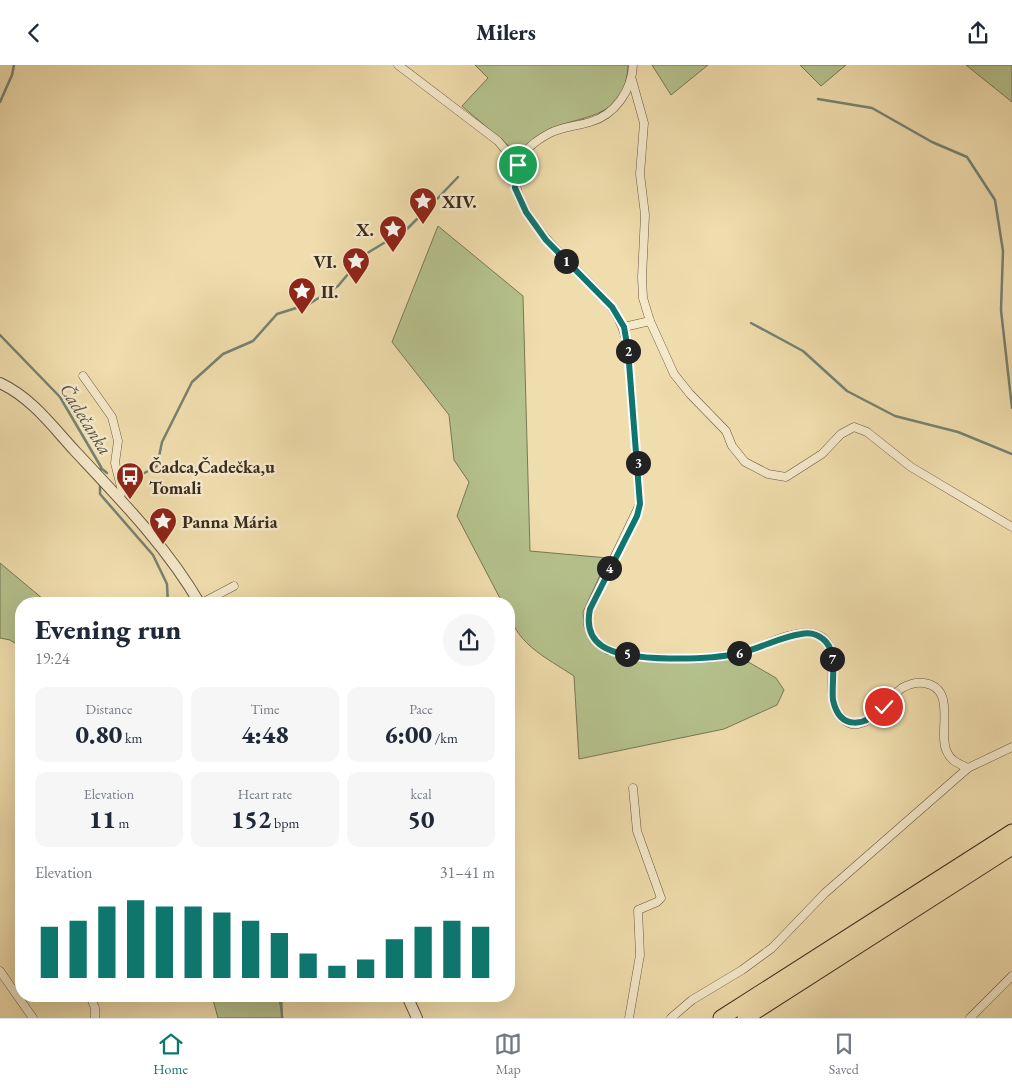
<!DOCTYPE html>
<meta charset="utf-8">
<style>
body{margin:0;font-family:"EB Garamond",serif;background:#f6f6f7;color:#1f2937;height:100vh;display:flex;flex-direction:column;font-size:19px;white-space:nowrap}
*{box-sizing:border-box;margin:0}
p{font-size:16px;color:#747a83}
.icon{flex:none;width:28px;height:28px;fill:none;stroke:currentColor;stroke-width:2;stroke-linecap:round;stroke-linejoin:round}
.map{position:relative;flex:1;overflow:hidden}
.side{position:absolute;left:15px;top:532px;width:500px;height:405px;display:flex;flex-direction:column;background:#fff;border-radius:20px;box-shadow:0 5px 20px #0002}
.side>*{flex:none}
.pin{position:absolute;display:grid;place-items:center;width:42px;height:42px;color:#fff;margin:-21px;border:2px solid #fff;border-radius:50%;box-shadow:0 1px 5px #0007}
.km{position:absolute;width:25px;height:25px;margin:-12px;border-radius:50%;background:#222;color:#fff;font-size:14px;line-height:25px;text-align:center}
.round{display:grid;place-items:center;flex:none;width:52px;height:52px;border-radius:26px;background:#f6f6f7}
.headline{display:flex;align-items:center;justify-content:space-between;height:85px;padding:0 20px}
h1{font-size:28px;font-weight:800;line-height:38px}
.stats{display:grid;grid-template-columns:repeat(3,1fr);gap:8px;height:85px;padding:5px 20px}
.stats div{display:grid;align-content:center;border-radius:12px;background:#f6f6f7;text-align:center}
.stats b{font-size:25px;font-weight:800}
.stats small{font-size:14px;font-weight:400}
.stats p{font-size:14px}
.chart{height:140px;padding:10px 20px}
.chart p{display:flex;justify-content:space-between}
.chart svg{width:100%;height:90px;margin-top:5px;stroke:#0f766e;stroke-width:6}
header{display:flex;justify-content:space-between;align-items:center;height:65px;padding:0 20px;background:#fff;font-size:22px;font-weight:800}
.dock{display:flex;justify-content:space-around;align-items:center;height:70px;border-top:1px solid #e0e1e3;background:#fff;font-size:14px;color:#747a83}
.dock a{display:grid;justify-items:center;gap:2px}
.dock .current{color:#0f766e}
.map>svg:first-child{display:block}
.green{fill:#b5c28d;stroke:#787756}
.lines{fill:none;stroke-linecap:round;stroke-linejoin:round}
.stream{stroke:#748273;stroke-width:2.5}
.minor-casing{stroke:#685842;stroke-width:9}
.tertiary-casing{stroke:#685842;stroke-width:12}
.motorway-casing{stroke:#3a2c1e;stroke-width:17}
.minor{stroke:#f5e9ca;stroke-width:8}
.tertiary{stroke:#f5e9ca;stroke-width:10}
.motorway{stroke:#f0ddad;stroke-width:15}
.route-casing{stroke:#fff;stroke-width:10}
.route{stroke:#0f766e;stroke-width:6}
.labels{text-anchor:middle;dominant-baseline:central;stroke-width:5;stroke-linejoin:round;paint-order:stroke}
.poi-label{font-size:18px;font-weight:bold;fill:#3a2c1e;stroke:#f5e9ca;text-anchor:start}
.water-label{font-size:19px;font-style:italic;fill:#525041;stroke:#f5e9ca}
</style>
<header><svg class="icon" aria-label="back" viewBox="0 0 24 24"><path d="M15 5l-7 7 7 7"/></svg>Milers<svg class="icon" aria-label="share" viewBox="0 0 24 24"><path d="M12 15V3M7 8l5-5 5 5M5 13v7h14v-7"/></svg></header>
<div class="map">
<svg width="1012" height="953" viewBox="0 0 1012 953">
<rect width="100%" height="100%" fill="#f0ddad"/>
<filter id="stains"><feTurbulence type="fractalNoise" baseFrequency=".004" numOctaves="4"/><feColorMatrix values="0 0 0 0 .2 0 0 0 0 .09 0 0 0 0 .02 0 0 0 .5 -.17"/></filter>
<radialGradient id="worn" r=".72"><stop offset=".6" stop-color="#630" stop-opacity="0"/><stop offset="1" stop-color="#630" stop-opacity=".3"/></radialGradient>
<g class="green">
<path d="M475 0H628C626 52 589 49 552 63 538 69 528 78 519 90L462 41 488 13Z"/>
<path d="M652 0H708L671 30Z"/>
<path d="M800 0H846L821 21Z"/>
<path d="M966 0H1012V37Z"/>
<path d="M438 161 523 231 530 486 608 493 583 547 584 561 590 576 606 589 665 596 710 597 738 591 776 613 784 625 777 640 724 664 579 694 574 611C547 593 509 576 509 539H503L457 451 469 417 454 395 449 350 392 277Z"/>
<path d="M0 498 49 539H21V582L10 575 0 573Z"/>
<path d="M212 931H278L283 953H218Z"/>
</g>
<g class="lines">
<g class="stream">
<path d="M818 34 872 43 932 77 967 92 995 135 1003 186 1001 245 1012 343"/>
<path d="M0 37 12 10 14 0"/>
<path d="M437 134 458 112"/>
<path d="M751 258 803 286 847 326 895 351 958 367 1012 389"/>
<path d="M0 270 60 332 101 402 100 408"/>
<path d="M101 403 107 408"/>
<path d="M130 416 157 401 162 377 192 317 223 289 253 276 277 249 309 239 338 221 364 190 407 164 417 154"/>
<path d="M100 419V429L153 490 167 519 168 539"/>
<path d="M281 931 282 953"/>
</g>
<g class="minor-casing">
<g id="minor">
<path d="M398 0 498 76 518 100"/>
<path d="M633 0C632 25 615 50 590 57 577 61 562 62 550 68 456 117 580 200 612 243 622 257 625 269 628 285L640 439 590 543C587 557 589 572 602 581 627 598 710 595 740 588 762 583 786 567 809 568 848 571 823 624 837 646 859 682 885 635 902 623 909 619 916 617 924 618 958 623 937 668 947 687 951 696 959 699 968 703"/>
<path d="M632 15 644 58 640 109 645 150 642 212 643 233 650 256 674 309 690 329 726 366 732 381 745 397 768 409 786 412 822 389 841 369 854 362 867 367 911 402 1012 462"/>
<path d="M624 262 650 256"/>
<path d="M83 311 112 352 118 376 115 398 122 426 119 434"/>
<path d="M200 539 234 521"/>
<path d="M0 906 33 953"/>
<path d="M90 931 95 943V953"/>
<path d="M629 953 640 890 638 845 657 837 661 833 637 766 633 723"/>
<path d="M671 953 692 935 742 905 772 883 825 828 968 703 1012 682"/>
<path d="M970 953 1012 911"/>
</g>
</g>
<g class="tertiary-casing">
<g id="tertiary">
<path d="M0 318C32 333 52 361 75 386 120 434 167 482 200 539"/>
<path d="M407 931 417 953"/>
</g>
</g>
<g class="motorway-casing">
<g id="motorway">
<path d="M721 953 1012 767"/>
<path d="M745 953 1012 782"/>
</g>
</g>
<use href="#minor" class="minor"/>
<use href="#tertiary" class="tertiary"/>
<use href="#motorway" class="motorway"/>
</g>
<g class="lines">
<g class="route-casing">
<path id="route" d="M518 100 515 123 526 147 546 175 612 242 624 262 628 285 640 439 637 451 590 544C587 558 589 572 602 581 627 598 710 595 740 588 761 583 780 572 801 569 809 567 817 569 823 574 839 586 831 617 833 635 840 667 866 661 884 642"/>
</g>
<use href="#route" class="route"/>
</g>
<defs>
<g id="sight-pin" transform="scale(1.4375)"><path d="M0 17L-7.5 6A9.5 9.5 0 1 1 7.5 6Z" fill="#8f2418" stroke="#f5e9ca"/><path d="M0-6L1.8-2.2L6-1.7L2.9 1.2L3.7 5.4L0 3.3L-3.7 5.4L-2.9 1.2L-6-1.7L-1.8-2.2Z" fill="#fff"/></g>
<g id="bus-pin" transform="scale(1.4375)"><path d="M0 17L-7.5 6A9.5 9.5 0 1 1 7.5 6Z" fill="#8f2418" stroke="#f5e9ca"/><path d="M-5-6H5V4H4V6H2V4H-2V6H-4V4H-5ZM-3.5-4V0h7V-4ZM-3.5 1.2v1.5H-2V1.2ZM2 1.2v1.5H3.5V1.2Z" fill="#fff"/></g>
</defs>
<g fill-rule="evenodd">
<use href="#sight-pin" x="423" y="136"/>
<use href="#sight-pin" x="393" y="164"/>
<use href="#sight-pin" x="356" y="196"/>
<use href="#sight-pin" x="302" y="226"/>
<use href="#bus-pin" x="130" y="411"/>
<use href="#sight-pin" x="163" y="456"/>
</g>
<g class="labels">
<g class="poi-label">
<text x="442" y="136">XIV.</text>
<text x="374" y="164" text-anchor="end">X.</text>
<text x="337" y="196" text-anchor="end">VI.</text>
<text x="321" y="226">II.</text>
<text x="149" y="401">Čadca,Čadečka,u<tspan x="149" dy="21">Tomali</tspan></text>
<text x="182" y="456">Panna Mária</text>
</g>
<g class="water-label">
<text transform="translate(86 354) rotate(58)">Čadečanka</text>
</g>
</g>
<rect width="100%" height="100%" filter="url(#stains)"/>
<rect width="100%" height="100%" fill="url(#worn)"/>
</svg>
<div class="pin" style="left:518px;top:100px;background:#1e9e55"><svg class="icon" aria-label="arrive" viewBox="0 0 24 24"><path d="M6 21V4h12l-3 4 3 4H6"/></svg></div>
<div class="pin" style="left:884px;top:642px;background:#d93025"><svg class="icon" aria-label="check" viewBox="0 0 24 24"><path d="M5 12l5 5 9-10"/></svg></div>
<b class="km" style="left:566px;top:196px">1</b>
<b class="km" style="left:628px;top:286px">2</b>
<b class="km" style="left:638px;top:398px">3</b>
<b class="km" style="left:609px;top:503px">4</b>
<b class="km" style="left:627px;top:589px">5</b>
<b class="km" style="left:739px;top:588px">6</b>
<b class="km" style="left:832px;top:594px">7</b>
<section class="side">
<div class="headline"><div><h1>Evening run</h1><p>19:24</p></div><a class="round"><svg class="icon" aria-label="share" viewBox="0 0 24 24"><path d="M12 15V3M7 8l5-5 5 5M5 13v7h14v-7"/></svg></a></div>
<div class="stats">
<div><p>Distance</p><b>0.80<small> km</small></b></div>
<div><p>Time</p><b>4:48</b></div>
<div><p>Pace</p><b>6:00<small> /km</small></b></div>
</div>
<div class="stats">
<div><p>Elevation</p><b>11<small> m</small></b></div>
<div><p>Heart rate</p><b>152<small> bpm</small></b></div>
<div><p>kcal</p><b>50</b></div>
</div>
<div class="chart"><p><span>Elevation</span>31–41 m</p>
<svg viewBox="0 0 160 44" preserveAspectRatio="none"><path d="M5 44V19M15 44V16M25 44V9M35 44V6M45 44V9M55 44V9M65 44V12M75 44V16M85 44V22M95 44V32M105 44V38M115 44V35M125 44V25M135 44V19M145 44V16M155 44V19"/></svg>
</div>
</section>
</div>
<nav class="dock">
<a class="current"><svg class="icon" aria-label="home" viewBox="0 0 24 24"><path d="M3 11l9-7 9 7M6 9v11h12V9"/></svg>Home</a>
<a><svg class="icon" aria-label="map" viewBox="0 0 24 24"><path d="M3 6l6-2 6 2 6-2v14l-6 2-6-2-6 2zM9 4v14M15 6v14"/></svg>Map</a>
<a><svg class="icon" aria-label="saved" viewBox="0 0 24 24"><path d="M7 4h10v16l-5-4-5 4z"/></svg>Saved</a>
</nav>
